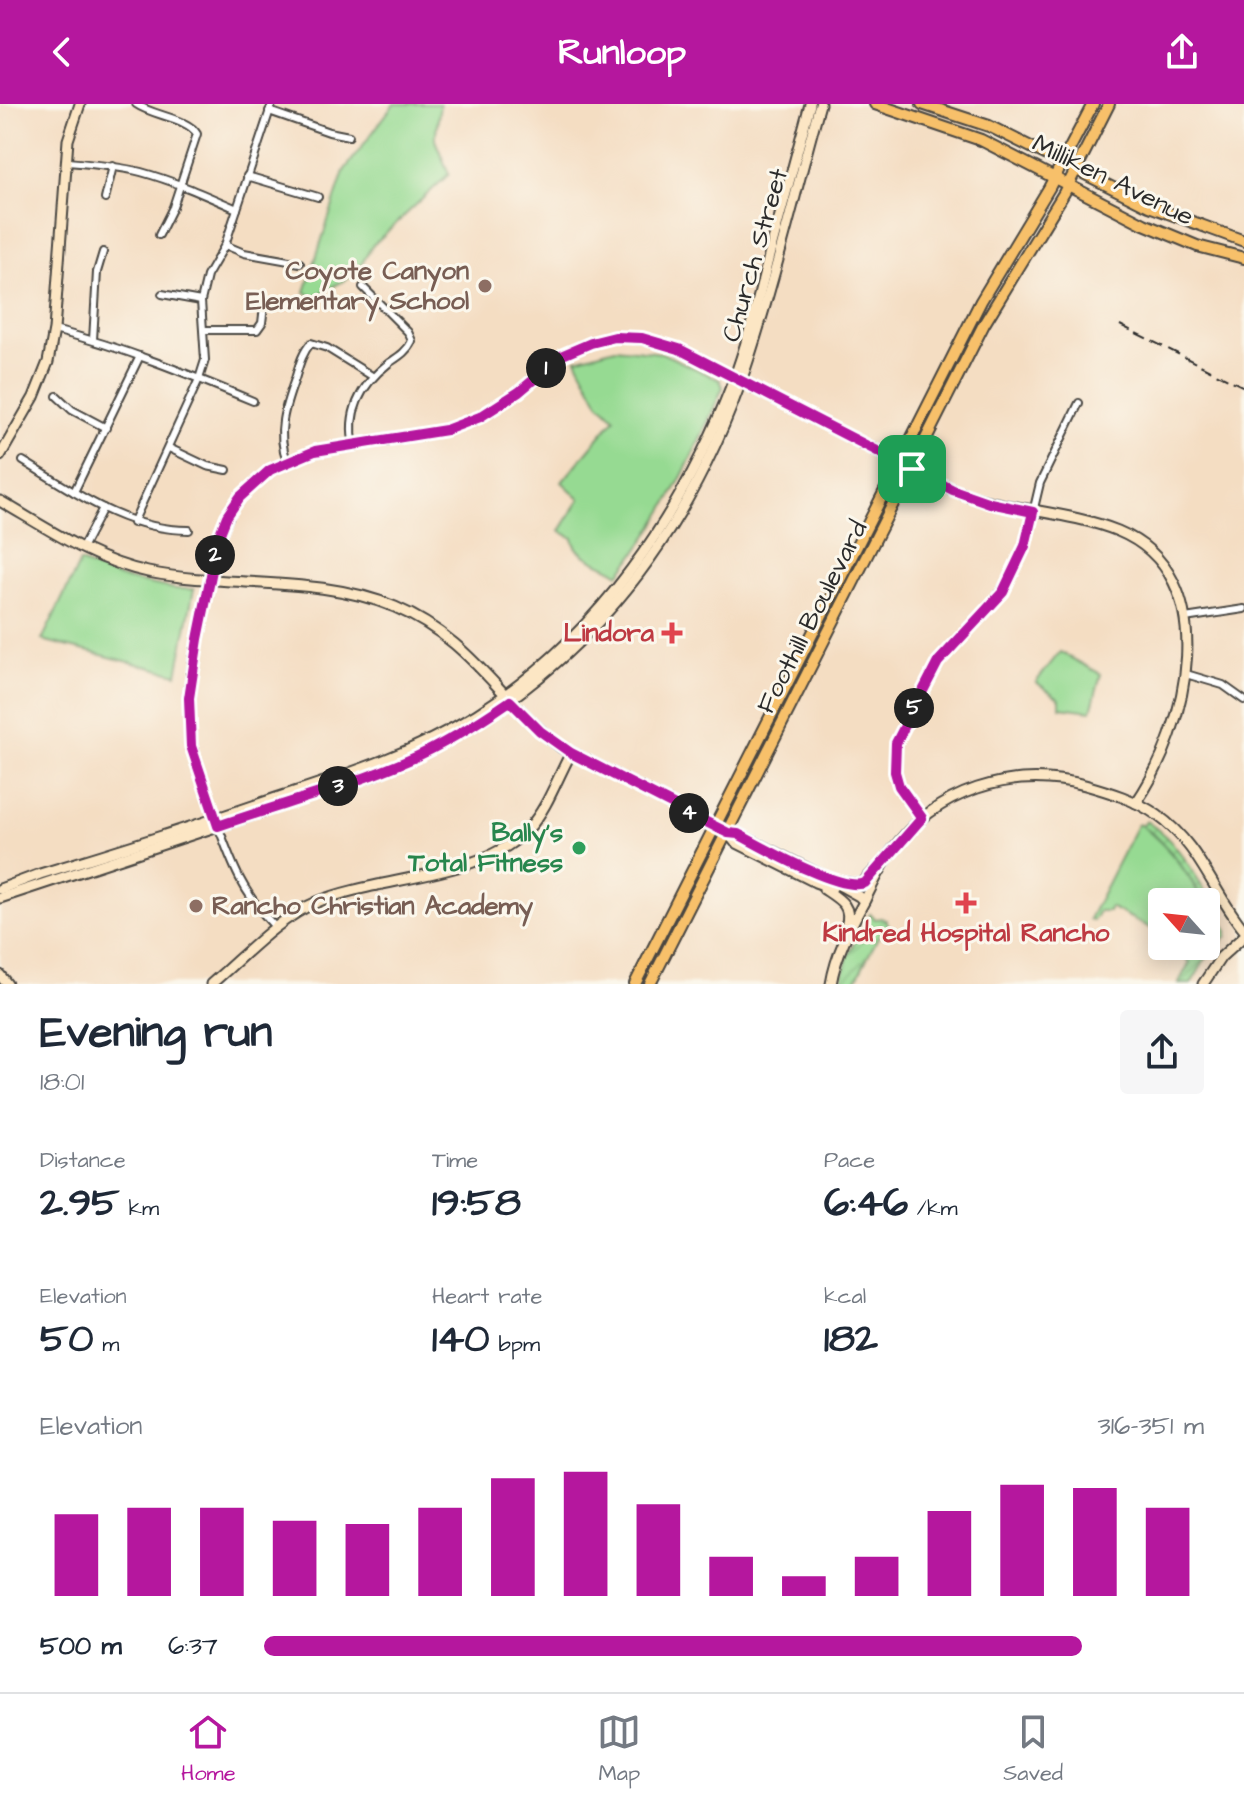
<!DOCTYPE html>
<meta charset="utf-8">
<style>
body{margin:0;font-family:"Architects Daughter",sans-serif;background:#f6f6f7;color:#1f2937;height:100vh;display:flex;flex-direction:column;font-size:30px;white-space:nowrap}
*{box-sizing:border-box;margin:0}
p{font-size:26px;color:#747a83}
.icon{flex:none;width:44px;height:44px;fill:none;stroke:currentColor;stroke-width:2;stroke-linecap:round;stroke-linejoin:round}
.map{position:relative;height:880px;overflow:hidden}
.details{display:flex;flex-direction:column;background:#fff;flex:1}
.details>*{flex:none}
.needle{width:52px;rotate:297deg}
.fabs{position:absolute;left:1148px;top:784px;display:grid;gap:16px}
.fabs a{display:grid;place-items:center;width:72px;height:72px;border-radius:8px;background:#fff;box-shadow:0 4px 20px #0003;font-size:40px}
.pin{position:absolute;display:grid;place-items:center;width:68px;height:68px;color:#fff;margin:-34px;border-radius:16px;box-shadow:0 4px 12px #0006}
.km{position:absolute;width:40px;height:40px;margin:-20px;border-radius:50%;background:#222;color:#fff;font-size:22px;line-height:40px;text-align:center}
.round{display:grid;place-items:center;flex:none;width:84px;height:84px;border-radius:8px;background:#f6f6f7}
.head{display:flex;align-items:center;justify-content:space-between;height:136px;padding:0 40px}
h1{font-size:44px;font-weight:700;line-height:60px}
.metrics{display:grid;grid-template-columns:repeat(3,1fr);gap:12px;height:136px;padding:8px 40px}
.metrics div{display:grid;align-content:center}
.metrics b{font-size:40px;font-weight:700}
.metrics small{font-size:22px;font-weight:400}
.metrics p{font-size:22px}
.chart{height:224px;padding:16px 40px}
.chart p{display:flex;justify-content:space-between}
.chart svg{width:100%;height:144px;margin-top:8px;stroke:#b5179e;stroke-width:6}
ul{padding:0 40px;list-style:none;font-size:26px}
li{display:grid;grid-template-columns:128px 96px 1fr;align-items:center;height:60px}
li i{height:20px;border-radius:10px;background:#b5179e}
header{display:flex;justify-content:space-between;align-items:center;height:104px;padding:0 40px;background:#b5179e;color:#fff;font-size:36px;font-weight:700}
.menu{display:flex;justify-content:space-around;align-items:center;height:112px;border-top:2px solid #e0e1e3;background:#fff;font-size:22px;color:#747a83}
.menu a{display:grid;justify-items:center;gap:4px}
.menu .selected{color:#b5179e}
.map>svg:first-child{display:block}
.park{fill:#96da92;stroke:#60825e;stroke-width:2}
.garden{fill:url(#garden-furrows);stroke:#60825e;stroke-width:2}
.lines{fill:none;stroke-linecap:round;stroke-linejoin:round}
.street-casing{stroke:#494642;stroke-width:10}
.secondary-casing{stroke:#494642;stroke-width:13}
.primary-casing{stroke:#494642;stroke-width:14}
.street{stroke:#fff;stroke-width:6}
.secondary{stroke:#fce6c4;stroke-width:9}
.primary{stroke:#f7c06b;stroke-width:10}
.rail{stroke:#2b2b2b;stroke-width:2;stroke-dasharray:12 6;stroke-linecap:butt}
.route-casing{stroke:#fff;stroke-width:16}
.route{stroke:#b5179e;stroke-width:10}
.education-dot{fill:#8d6e63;stroke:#fbf7ec;stroke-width:3}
.health-dot{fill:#e0444e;stroke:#fbf7ec;stroke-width:3}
.leisure-dot{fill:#2e9e5b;stroke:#fbf7ec;stroke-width:3}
.labels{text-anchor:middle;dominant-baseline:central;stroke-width:6;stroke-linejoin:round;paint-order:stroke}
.street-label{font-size:26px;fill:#2b2b2b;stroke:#fbf7ec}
.education-label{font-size:26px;font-weight:bold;fill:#785e54;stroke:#fbf7ec;text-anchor:end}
.health-label{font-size:26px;font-weight:bold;fill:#be3a42;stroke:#fbf7ec;text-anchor:end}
.leisure-label{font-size:26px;font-weight:bold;fill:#27864d;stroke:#fbf7ec;text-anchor:end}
</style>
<header><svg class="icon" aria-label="back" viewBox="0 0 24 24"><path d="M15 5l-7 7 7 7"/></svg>Runloop<svg class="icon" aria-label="share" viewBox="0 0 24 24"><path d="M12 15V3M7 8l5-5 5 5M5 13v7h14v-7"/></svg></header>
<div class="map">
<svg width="1244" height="880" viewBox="0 0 1244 880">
<defs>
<pattern id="garden-furrows" width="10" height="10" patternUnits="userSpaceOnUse" patternTransform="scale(2)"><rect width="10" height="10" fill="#96da92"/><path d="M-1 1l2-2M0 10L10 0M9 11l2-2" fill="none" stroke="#81bb7e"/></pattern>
</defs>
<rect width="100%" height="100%" fill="#fbf7ec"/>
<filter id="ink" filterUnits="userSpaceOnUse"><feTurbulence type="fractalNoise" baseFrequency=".0125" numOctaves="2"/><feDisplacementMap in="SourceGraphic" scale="16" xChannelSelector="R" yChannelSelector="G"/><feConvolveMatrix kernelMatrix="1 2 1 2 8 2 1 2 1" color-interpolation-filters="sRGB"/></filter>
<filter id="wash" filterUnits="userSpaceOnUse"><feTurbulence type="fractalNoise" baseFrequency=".006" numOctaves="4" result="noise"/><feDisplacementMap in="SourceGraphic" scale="32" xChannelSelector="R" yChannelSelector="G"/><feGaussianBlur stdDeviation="1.8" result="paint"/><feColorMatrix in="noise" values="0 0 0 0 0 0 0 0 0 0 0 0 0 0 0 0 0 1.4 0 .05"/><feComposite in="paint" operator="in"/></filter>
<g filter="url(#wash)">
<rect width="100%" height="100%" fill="#f4ddc2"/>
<g class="park">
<path d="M394 0H440L435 36 449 70 372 142 356 170 314 193 305 188 344 67Z"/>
<path d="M615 244 662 249 720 276 723 283C695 348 665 415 619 470 605 459 576 455 573 434L560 427 580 395 562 378 615 314 599 299 576 255Z"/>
<path d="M80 458 121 474 175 485H194L177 570 42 536Z"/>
<path d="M1060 548 1101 570 1091 607 1060 603V595L1036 578Z"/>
<path d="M1140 720C1169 744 1185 763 1204 798H1162V830L1110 803 1108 807H1099L1093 817 1089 815 1137 721Z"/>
</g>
<g class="garden">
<path d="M1146 717C1187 743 1202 786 1227 825V832L1205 856 1191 880H1178L1190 858 1186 855 1184 842 1202 849 1222 826C1196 788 1181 749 1141 721Z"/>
<path d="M870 810 875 815 881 814 886 816 889 822 885 829 881 827 854 880H841L848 851Z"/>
</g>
</g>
<g filter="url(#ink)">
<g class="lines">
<g class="street-casing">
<g id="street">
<path d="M136 0C153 12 188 14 197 30L173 103 159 131"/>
<path d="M269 7 329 28 349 32"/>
<path d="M66 58C91 60 117 62 141 68 174 77 205 91 237 105"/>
<path d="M247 72 318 93"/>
<path d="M105 95 113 62"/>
<path d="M225 141 244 149 300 159"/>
<path d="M162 190 201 197"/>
<path d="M54 226C123 243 188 270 253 297"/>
<path d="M205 226H257L262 219 264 202"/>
<path d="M93 236 97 168 103 148"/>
<path d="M57 292 72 306 106 324"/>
<path d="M354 342C346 307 362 280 389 259 398 253 407 248 412 237L408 228 363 183"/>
<path d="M169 344 207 362 227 366"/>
<path d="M23 357C76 389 125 426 189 426"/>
<path d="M287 357C276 328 285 303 295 275 299 262 302 249 311 239L327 244 372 272"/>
<path d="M74 388 140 252"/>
<path d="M133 419 199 275 205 256 201 197 207 172 225 141 272 0"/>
<path d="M82 444 103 404"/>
<path d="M1185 514 1244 505"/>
<path d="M1186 570 1223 581 1244 596"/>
<path d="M922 714 899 682 895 668 896 639 938 558 987 507 1015 466 1025 442 1040 379 1079 299"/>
<path d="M276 824C239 785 231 757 213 708 199 671 188 638 189 597 189 561 200 524 207 490 217 440 226 394 272 365 299 349 328 346 358 341 399 335 438 330 476 315 505 303 525 280 549 261 614 209 670 243 734 273"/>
</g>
</g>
<g class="secondary-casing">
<g id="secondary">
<path d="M737 275 953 386C1006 407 1065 406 1118 427 1226 472 1187 625 1136 699"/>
<path d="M0 352 34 293 48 258 54 226 68 36 80 0"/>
<path d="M0 397C47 424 94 457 148 468 228 484 320 471 395 503 473 536 499 597 562 644L728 729 738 730 825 773 859 792 864 797"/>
<path d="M728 729 735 738 815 778 832 784"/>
<path d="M841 778 861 781 875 766"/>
<path d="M0 785 40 770C119 746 198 721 276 694 346 671 414 649 477 610 598 534 681 412 732 280 748 238 758 195 769 152 783 101 796 51 810 0"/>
<path d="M824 785C839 795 853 802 846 822"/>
<path d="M0 794 373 671C561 594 681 455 746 263 775 177 795 88 820 0"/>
<path d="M0 871 7 880"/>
<path d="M211 880C244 852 277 815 317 798 379 772 483 775 529 724 548 703 557 674 571 649"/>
<path d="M831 880C836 850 850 823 865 796 873 780 881 763 891 748 935 686 1012 662 1085 681 1110 688 1136 696 1157 711 1200 741 1212 787 1244 826"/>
<path d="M1203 880 1221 853 1244 832"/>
</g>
</g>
<g class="primary-casing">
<g id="primary">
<path d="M875 0 981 36 1144 120 1197 142 1244 154"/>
<path d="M922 0 989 22 1149 102 1244 137"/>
<path d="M635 880 981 197 1049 84 1093 0"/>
<path d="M650 880 984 220 1064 89 1109 0"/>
</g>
</g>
<use href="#street" class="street"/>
<use href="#secondary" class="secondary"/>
<use href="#primary" class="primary"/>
<path class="rail" d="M1120 221 1244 283"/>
</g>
</g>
<g class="lines" filter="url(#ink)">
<g class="route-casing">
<path id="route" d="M615 233 642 234 679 245 953 386 990 399 1033 408 1025 442 1003 488 938 558 896 639 895 668 899 682 922 714 865 779C842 789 762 743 738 730L728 729 571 649 540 627 510 597C478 619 445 640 409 656 347 683 281 700 218 722L191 642 189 594 198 535 219 432 227 412 240 393 270 366 315 347 446 326 480 313 519 288 563 251 591 239Z"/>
</g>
<use href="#route" class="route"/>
</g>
<g class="education-dot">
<circle cx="485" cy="182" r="8"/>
<circle cx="196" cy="802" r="8"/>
</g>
<g class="health-dot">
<path d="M668 517h8v8h8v8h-8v8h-8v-8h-8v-8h8z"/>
<path d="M962 787h8v8h8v8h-8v8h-8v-8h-8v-8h8z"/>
</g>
<circle class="leisure-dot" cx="579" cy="744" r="8"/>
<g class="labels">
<g class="street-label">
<text transform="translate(1113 76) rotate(26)">Milliken Avenue</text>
<text transform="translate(755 151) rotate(-74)">Church Street</text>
<text transform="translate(812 513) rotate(-63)">Foothill Boulevard</text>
</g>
<g class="education-label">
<text x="469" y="167">Coyote Canyon<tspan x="469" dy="30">Elementary School</tspan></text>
<text x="212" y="802" text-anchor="start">Rancho Christian Academy</text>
</g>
<g class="health-label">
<text x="654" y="529">Lindora</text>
<text x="966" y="829" text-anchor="middle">Kindred Hospital Rancho</text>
</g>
<g class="leisure-label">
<text x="563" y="729">Bally's<tspan x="563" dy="30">Total Fitness</tspan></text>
</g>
</g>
</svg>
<div class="fabs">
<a><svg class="needle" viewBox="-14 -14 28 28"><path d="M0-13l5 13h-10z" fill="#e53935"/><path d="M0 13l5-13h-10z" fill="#747a83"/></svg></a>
</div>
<div class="pin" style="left:912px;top:365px;background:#1e9e55"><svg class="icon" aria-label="arrive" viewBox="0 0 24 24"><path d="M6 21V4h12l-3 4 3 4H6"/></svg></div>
<b class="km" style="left:546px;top:264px">1</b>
<b class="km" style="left:215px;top:451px">2</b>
<b class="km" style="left:338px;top:682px">3</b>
<b class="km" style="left:689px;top:709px">4</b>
<b class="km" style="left:914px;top:604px">5</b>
</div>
<section class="details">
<div class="head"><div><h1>Evening run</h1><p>18:01</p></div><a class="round"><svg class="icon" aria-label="share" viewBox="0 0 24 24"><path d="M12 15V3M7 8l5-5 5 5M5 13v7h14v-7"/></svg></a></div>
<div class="metrics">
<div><p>Distance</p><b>2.95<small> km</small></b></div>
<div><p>Time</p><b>19:58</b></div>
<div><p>Pace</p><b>6:46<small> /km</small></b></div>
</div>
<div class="metrics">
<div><p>Elevation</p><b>50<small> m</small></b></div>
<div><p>Heart rate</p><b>140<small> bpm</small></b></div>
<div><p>kcal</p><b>182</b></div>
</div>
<div class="chart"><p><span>Elevation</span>316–351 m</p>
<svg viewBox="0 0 160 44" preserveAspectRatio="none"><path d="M5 44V19M15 44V17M25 44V17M35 44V21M45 44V22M55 44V17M65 44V8M75 44V6M85 44V16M95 44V32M105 44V38M115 44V32M125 44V18M135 44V10M145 44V11M155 44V17"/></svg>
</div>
<ul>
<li><b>500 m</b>6:37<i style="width:87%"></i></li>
</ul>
</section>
<nav class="menu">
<a class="selected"><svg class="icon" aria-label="home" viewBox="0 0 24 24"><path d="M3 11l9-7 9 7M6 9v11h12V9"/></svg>Home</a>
<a><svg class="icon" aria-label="map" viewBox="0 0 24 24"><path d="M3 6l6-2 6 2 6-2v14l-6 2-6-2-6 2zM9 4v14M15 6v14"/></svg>Map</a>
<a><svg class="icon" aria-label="saved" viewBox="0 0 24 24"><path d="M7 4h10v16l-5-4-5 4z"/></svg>Saved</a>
</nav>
